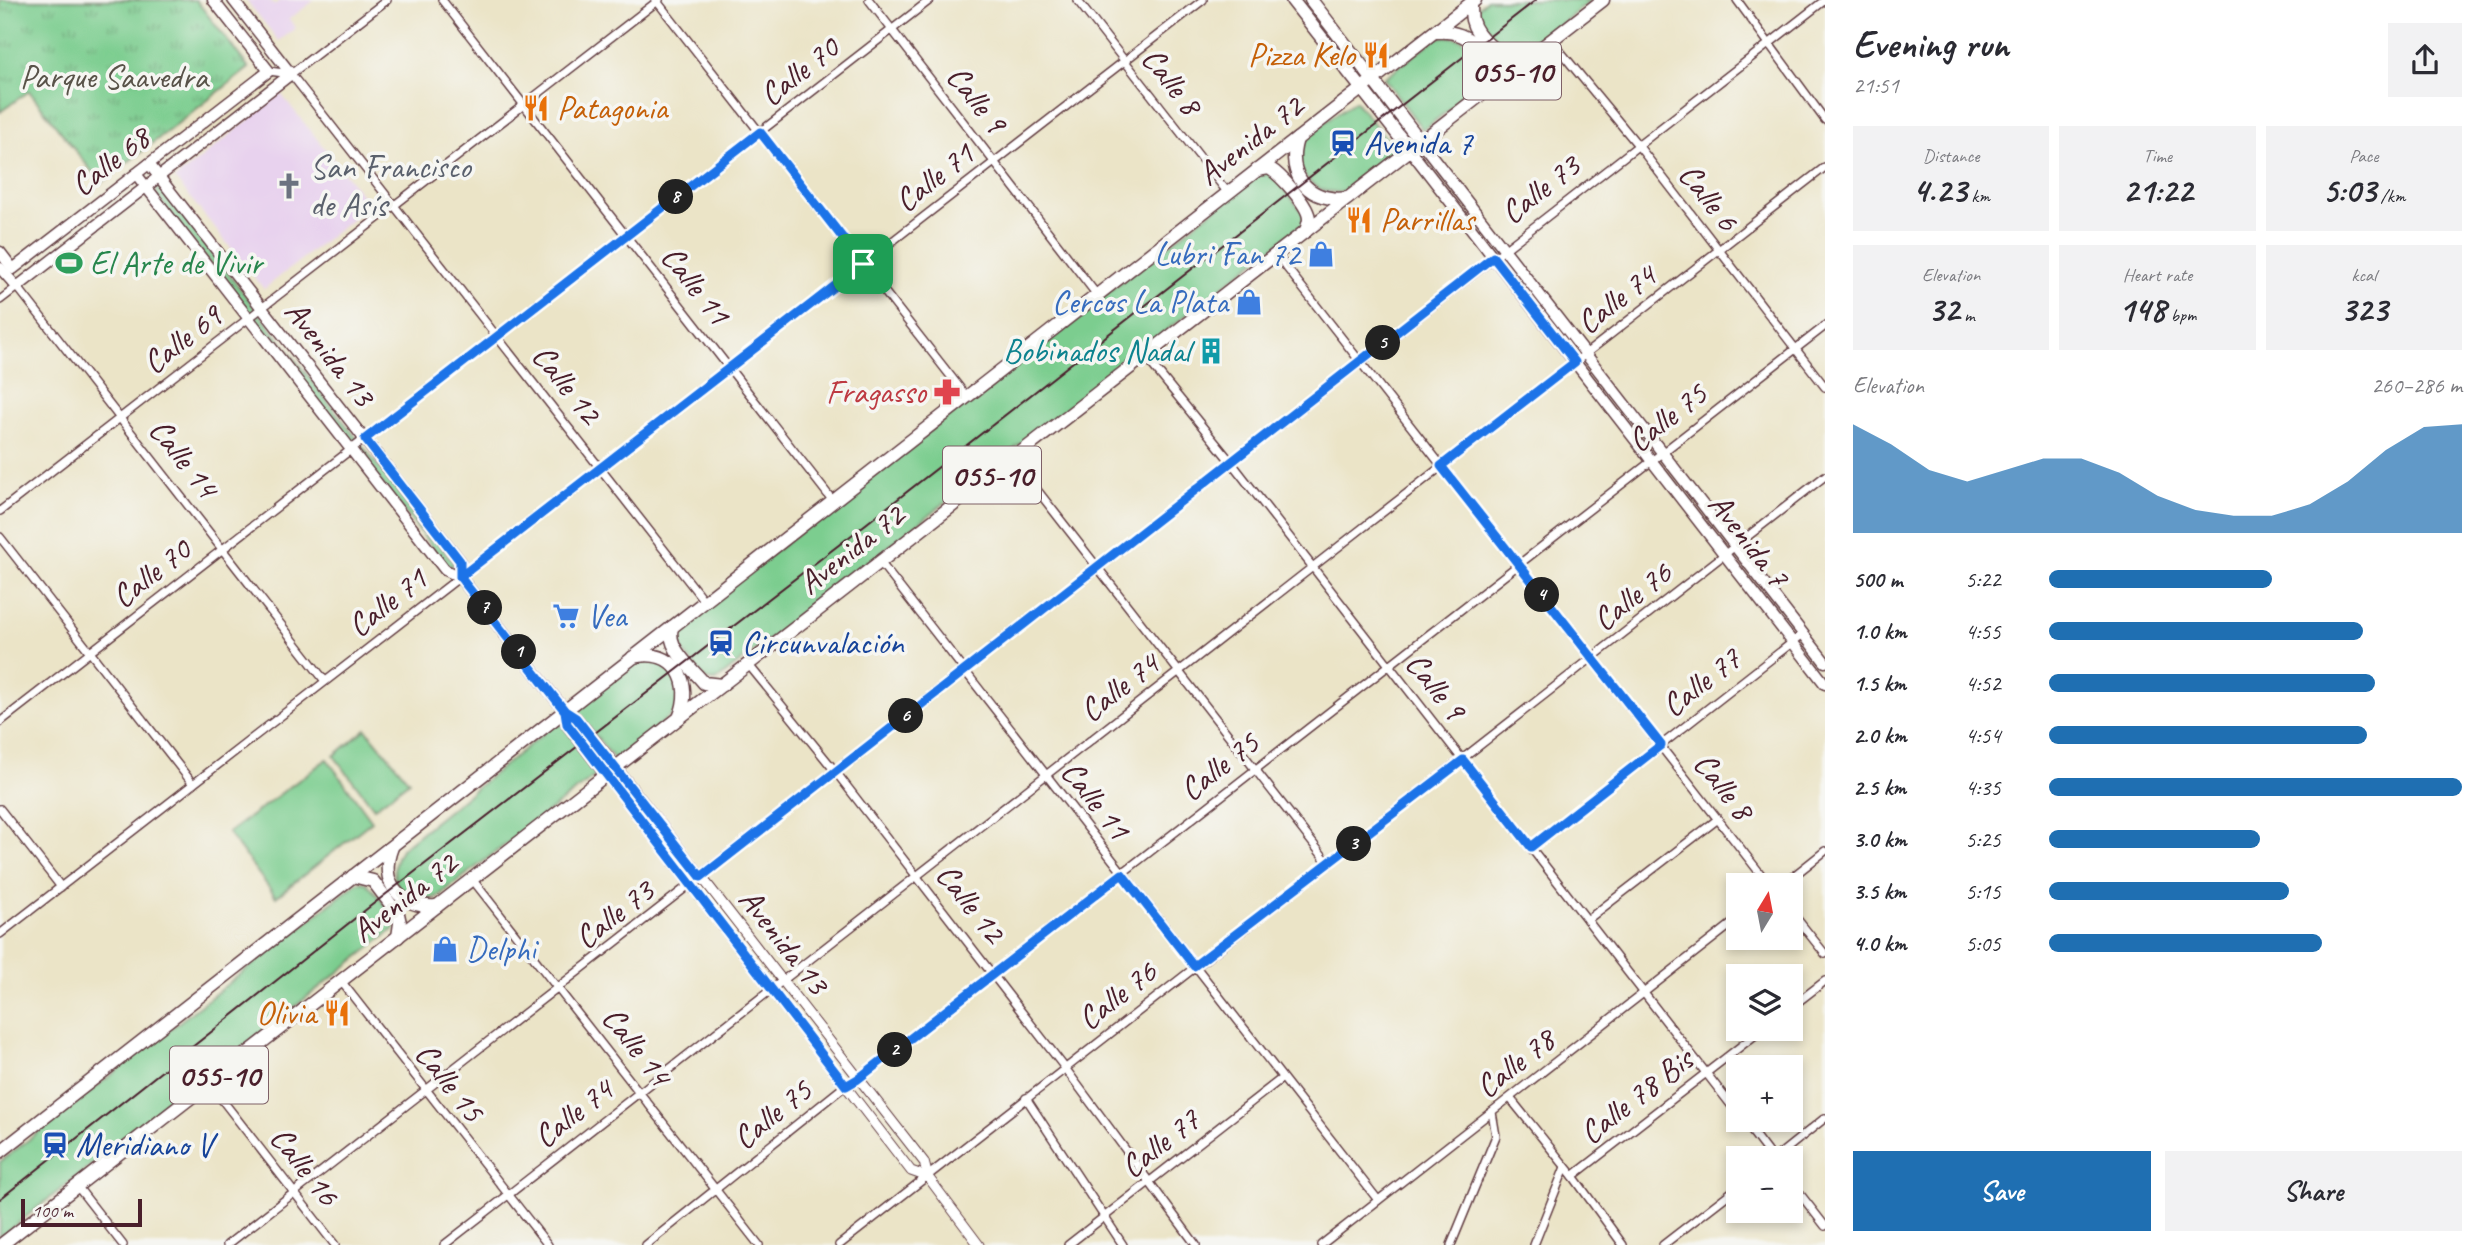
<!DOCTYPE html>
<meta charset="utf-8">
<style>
body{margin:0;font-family:Caveat,sans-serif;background:#f2f2f3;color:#2b2b33;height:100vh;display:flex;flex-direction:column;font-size:26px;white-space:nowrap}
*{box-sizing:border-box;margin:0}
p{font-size:23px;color:#7c7c81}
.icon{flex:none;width:38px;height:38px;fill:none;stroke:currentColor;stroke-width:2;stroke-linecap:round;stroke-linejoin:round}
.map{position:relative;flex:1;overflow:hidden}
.side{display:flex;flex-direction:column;background:#fff;width:665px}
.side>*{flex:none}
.needle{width:46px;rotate:10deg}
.fabs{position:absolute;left:1726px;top:873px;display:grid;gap:14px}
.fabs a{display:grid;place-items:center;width:77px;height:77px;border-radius:0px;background:#fff;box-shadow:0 4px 10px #0003;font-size:35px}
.scale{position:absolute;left:21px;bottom:18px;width:121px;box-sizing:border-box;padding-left:7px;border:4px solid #4a1f2b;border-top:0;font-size:19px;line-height:24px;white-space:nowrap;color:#4a1f2b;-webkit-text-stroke:5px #f6f6f2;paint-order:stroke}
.pin{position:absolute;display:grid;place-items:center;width:60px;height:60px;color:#fff;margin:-30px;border-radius:14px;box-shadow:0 4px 10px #0006}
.km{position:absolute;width:35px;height:35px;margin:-18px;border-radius:50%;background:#222;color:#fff;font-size:19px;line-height:35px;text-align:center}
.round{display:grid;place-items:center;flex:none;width:74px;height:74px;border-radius:0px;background:#f2f2f3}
.summary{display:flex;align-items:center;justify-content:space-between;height:119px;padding:0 28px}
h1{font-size:38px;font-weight:700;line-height:52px}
.stats{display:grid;grid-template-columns:repeat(3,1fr);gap:10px;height:119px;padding:7px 28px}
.stats div{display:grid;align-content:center;border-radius:0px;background:#f2f2f3;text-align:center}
.stats b{font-size:35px;font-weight:700}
.stats small{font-size:19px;font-weight:400}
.stats p{font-size:19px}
.chart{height:196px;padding:14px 28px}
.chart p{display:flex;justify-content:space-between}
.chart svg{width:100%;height:126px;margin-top:7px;fill:#1f6fb2;opacity:.7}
.button{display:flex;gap:14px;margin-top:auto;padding:14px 28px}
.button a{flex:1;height:80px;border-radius:0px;background:#1f6fb2;color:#fff;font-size:28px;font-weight:700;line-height:80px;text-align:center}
.button a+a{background:#f2f2f3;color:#2b2b33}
ul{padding:0 28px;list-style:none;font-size:23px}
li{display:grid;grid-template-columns:112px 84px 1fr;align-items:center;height:52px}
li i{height:18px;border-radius:9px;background:#1f6fb2}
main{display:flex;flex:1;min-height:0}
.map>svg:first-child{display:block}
.built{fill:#e8d2ee}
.green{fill:#7ccd8f;stroke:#63765d;stroke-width:2}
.park{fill:url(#park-tufts);stroke:#63765d;stroke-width:2}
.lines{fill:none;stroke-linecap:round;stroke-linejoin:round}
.minor-casing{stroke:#623d42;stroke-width:10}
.tertiary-casing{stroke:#623d42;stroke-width:11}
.secondary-casing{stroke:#623d42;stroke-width:13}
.primary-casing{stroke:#623d42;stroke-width:15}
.trunk-casing{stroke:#623d42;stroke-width:15}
.minor{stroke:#fff;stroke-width:7}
.tertiary{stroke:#fff;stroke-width:9}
.secondary{stroke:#fff;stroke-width:10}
.primary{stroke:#fff;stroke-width:12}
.trunk{stroke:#fff;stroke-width:12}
.tram{stroke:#4a1f2b;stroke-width:2}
.route-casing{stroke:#fff;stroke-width:14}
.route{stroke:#1a73e8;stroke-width:9}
.labels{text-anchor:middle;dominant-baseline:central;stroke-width:7;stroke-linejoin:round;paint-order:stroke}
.shield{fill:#f6f6f2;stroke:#7e6067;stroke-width:2}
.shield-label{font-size:32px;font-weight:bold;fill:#4a1f2b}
.food-label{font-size:33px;fill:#c56008;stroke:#f6f6f2;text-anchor:end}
.street-label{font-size:33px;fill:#4a1f2b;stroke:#f6f6f2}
.park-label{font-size:33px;fill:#595349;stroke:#f6f6f2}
.transit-label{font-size:33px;fill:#164399;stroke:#f6f6f2;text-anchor:start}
.worship-label{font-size:33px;fill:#5b616d;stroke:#f6f6f2;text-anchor:start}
.shop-label{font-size:33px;fill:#366cbe;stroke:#f6f6f2;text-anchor:end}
.leisure-label{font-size:33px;fill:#27864d;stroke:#f6f6f2;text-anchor:start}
.culture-label{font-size:33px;fill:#0d838f;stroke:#f6f6f2;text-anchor:end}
.health-label{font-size:33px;fill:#be3a42;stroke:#f6f6f2;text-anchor:end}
</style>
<main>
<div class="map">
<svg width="1825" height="1245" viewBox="0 0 1825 1245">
<defs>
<pattern id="park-tufts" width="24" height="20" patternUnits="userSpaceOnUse" patternTransform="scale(1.75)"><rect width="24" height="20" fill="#7ccd8f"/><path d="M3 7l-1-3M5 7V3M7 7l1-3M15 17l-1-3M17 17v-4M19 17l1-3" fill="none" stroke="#68a675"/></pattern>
</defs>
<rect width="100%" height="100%" fill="#f6f6f2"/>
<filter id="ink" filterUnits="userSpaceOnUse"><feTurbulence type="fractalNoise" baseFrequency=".0143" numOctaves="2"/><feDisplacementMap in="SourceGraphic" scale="14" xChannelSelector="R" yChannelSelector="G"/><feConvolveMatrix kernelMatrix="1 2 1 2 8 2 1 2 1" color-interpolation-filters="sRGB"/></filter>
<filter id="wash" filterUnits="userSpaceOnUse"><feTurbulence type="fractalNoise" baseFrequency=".00686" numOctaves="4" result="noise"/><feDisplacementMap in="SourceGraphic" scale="28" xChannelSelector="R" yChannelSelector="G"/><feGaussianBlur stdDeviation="1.57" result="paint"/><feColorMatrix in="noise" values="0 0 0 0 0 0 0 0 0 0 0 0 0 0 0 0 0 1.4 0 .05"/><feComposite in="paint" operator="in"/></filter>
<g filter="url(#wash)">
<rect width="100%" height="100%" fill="#ebe4c7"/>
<g class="built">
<path d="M246 0H270L274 5 281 0H315L289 19 296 28 279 41Z"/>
<path d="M281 94 370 205 264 289 175 179Z"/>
</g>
<g class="green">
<path d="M1487 0H1592L1517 58 1504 56 1476 21 1477 8Z"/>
<path d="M1446 36 1462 39 1481 60 1480 79 1474 90 1423 130 1384 78 1437 38Z"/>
<path d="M1355 101 1397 151 1342 192C1328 193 1316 190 1307 179 1278 145 1332 118 1355 101Z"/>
<path d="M1268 171 1304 213 1303 224 716 681 706 680 674 641 676 628 1262 172Z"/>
<path d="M161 187 453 562 452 567 446 565 157 196 156 189Z"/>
<path d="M643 659 661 662 677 677 681 694 674 713 615 760 574 709 636 662Z"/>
<path d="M559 721 600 772 437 897C403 910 383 879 401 849Z"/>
<path d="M366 729 409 781 374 808 334 756Z"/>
<path d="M327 759 372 821 276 897 228 833Z"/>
<path d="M362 882 367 883 396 918 394 929 0 1237V1162L357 883Z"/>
</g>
<path class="park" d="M0 0H196L249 68 101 183 29 91 0 112Z"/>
</g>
<g filter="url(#ink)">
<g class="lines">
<g class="minor-casing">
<g id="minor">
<path d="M442 0 833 501"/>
<path d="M656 0 967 397"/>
<path d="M869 0 1097 295"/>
<path d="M1077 0 1228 193"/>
<path d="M1737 0 1825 120"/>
<path d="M1551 40 1637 144 1825 387"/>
<path d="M269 71 291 74 387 0"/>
<path d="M291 74 705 602"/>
<path d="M1276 254 1770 886"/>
<path d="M16 285 325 681"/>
<path d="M0 300 17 287"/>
<path d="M1145 356 1231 462 1738 1114"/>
<path d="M1013 459 1329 864"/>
<path d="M0 511 659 0"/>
<path d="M0 537 193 784"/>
<path d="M880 562 1378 1200"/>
<path d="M748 664 835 771 1065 1068 1196 1245"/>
<path d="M0 722 930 0"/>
<path d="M0 809 61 887"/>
<path d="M1531 847 1803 634"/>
<path d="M472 879 759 1245"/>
<path d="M1781 886 1825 851"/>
<path d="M1790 910 1825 954"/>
<path d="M1587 920 1718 819"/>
<path d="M0 934 1203 0"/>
<path d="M341 981 548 1245"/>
<path d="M1790 1008 1825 981"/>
<path d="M209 1083 335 1245"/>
<path d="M1026 1098 1123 1245"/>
<path d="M1510 1098 1573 1176 1623 1245"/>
<path d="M1743 1120 1772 1158"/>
<path d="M1775 1158 1825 1118"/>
<path d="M1573 1176 1763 1029"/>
<path d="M1790 1181 1825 1226"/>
<path d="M77 1186 123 1245"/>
<path d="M227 1245 1825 0"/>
<path d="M444 1245 1825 167"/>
<path d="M646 1245 846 1085 858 1079 1825 326"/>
<path d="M839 1245 1825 476"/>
<path d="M1068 1245 1281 1079"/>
<path d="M1321 1245 1738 919"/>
<path d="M1451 1245 1496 1136 1492 1112"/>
<path d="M1534 1245 1565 1167"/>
<path d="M1663 1245 1738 1187"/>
</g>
</g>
<g class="tertiary-casing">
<g id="tertiary">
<path d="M616 767 924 1162 928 1177 979 1245"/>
<path d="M606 775 911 1171 928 1177"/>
</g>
</g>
<g class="secondary-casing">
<g id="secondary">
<path d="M1421 142 1825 662"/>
<path d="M1410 150 1825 684"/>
<path d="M149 164 460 561V577"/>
<path d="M136 174 445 570 460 577 565 711 576 718 616 767"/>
<path d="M0 252 13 269 269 71 213 0"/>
<path d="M0 268 17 287 291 74 233 0"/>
<path d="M565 711 567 724 606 775"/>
</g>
</g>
<g class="primary-casing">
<g id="primary">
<path d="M1292 0 1410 150"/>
<path d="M1311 0 1421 142"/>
</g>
</g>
<g class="trunk-casing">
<g id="trunk">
<path d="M1471 3C1471 9 1471 15 1472 20 1476 38 1504 60 1520 64"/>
<path d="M1435 32C1473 29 1495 57 1482 93"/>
<path d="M1297 139C1285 177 1311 203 1348 198"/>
<path d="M1257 170 1269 168C1281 175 1309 206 1309 219 1309 223 1307 227 1306 231"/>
<path d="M672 627C666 648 691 667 704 683L722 685"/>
<path d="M633 657C676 647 694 683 679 718"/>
<path d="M392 847C378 883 400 908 437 906"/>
<path d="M353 876 373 881 398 914 400 923 398 937"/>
<path d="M0 1152 1475 0"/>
<path d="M1 1245 1603 0"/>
</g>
</g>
<use href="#minor" class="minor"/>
<use href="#tertiary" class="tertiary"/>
<use href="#secondary" class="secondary"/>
<use href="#primary" class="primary"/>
<use href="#trunk" class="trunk"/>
<path class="tram" d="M0 1199 368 908 853 534 1536 0"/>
</g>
</g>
<g class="lines" filter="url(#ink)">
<g class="route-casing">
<path id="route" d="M863 264 460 577 557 701 565 711 567 724 582 743 846 1086 858 1079 1122 874 1194 966 1463 760 1531 847 1661 745 1441 466 1575 362 1493 257 701 877 576 718 565 711 460 577V561L365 439 760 132 863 264"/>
</g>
<use href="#route" class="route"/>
</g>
<defs>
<g id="restaurant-bare" transform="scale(2.1)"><path d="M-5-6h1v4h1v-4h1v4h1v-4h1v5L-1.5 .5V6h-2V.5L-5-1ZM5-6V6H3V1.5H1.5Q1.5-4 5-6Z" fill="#e8710a" stroke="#f6f6f2" stroke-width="2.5" paint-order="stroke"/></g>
<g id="station-bare" transform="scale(2.1)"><path d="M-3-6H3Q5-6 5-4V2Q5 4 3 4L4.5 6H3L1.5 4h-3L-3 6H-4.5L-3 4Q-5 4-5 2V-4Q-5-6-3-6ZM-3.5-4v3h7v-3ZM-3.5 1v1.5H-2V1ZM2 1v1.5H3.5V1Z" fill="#1a4fb4" stroke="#f6f6f2" stroke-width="2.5" paint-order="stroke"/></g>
<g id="church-bare" transform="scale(2.1)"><path d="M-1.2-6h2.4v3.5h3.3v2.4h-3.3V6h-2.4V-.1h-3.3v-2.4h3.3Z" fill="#6b7280" stroke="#f6f6f2" stroke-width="2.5" paint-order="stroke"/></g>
<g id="shop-bare" transform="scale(2.1)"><path d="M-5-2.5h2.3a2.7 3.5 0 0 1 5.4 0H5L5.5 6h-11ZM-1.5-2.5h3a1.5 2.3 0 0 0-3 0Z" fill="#3f7fe0" stroke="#f6f6f2" stroke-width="2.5" paint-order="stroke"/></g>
<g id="stadium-bare" transform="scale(2.1)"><path d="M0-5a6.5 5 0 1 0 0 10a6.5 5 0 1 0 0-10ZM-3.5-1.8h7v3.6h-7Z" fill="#2e9e5b" stroke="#f6f6f2" stroke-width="2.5" paint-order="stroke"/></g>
<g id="building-bare" transform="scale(2.1)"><path d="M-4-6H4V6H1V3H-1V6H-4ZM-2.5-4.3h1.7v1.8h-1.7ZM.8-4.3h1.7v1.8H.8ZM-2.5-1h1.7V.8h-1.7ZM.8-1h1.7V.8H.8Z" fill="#0f9aa8" stroke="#f6f6f2" stroke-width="2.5" paint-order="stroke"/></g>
<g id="pharmacy-bare" transform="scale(2.1)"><path d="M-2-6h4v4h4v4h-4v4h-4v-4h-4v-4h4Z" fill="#e0444e" stroke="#f6f6f2" stroke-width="2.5" paint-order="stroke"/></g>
<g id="supermarket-bare" transform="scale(2.1)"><path d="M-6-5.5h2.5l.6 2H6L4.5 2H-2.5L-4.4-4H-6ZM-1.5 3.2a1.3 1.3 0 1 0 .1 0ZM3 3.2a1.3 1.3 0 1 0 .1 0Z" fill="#3f7fe0" stroke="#f6f6f2" stroke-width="2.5" paint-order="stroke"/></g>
</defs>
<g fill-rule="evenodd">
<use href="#restaurant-bare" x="1376" y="55"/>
<use href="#restaurant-bare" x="536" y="108"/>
<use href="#station-bare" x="1343" y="143"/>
<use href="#church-bare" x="289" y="186"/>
<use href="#restaurant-bare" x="1359" y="220"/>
<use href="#shop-bare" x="1321" y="254"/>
<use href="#stadium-bare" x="69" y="263"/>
<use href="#shop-bare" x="1249" y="302"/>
<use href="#building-bare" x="1211" y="351"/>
<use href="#pharmacy-bare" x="947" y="392"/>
<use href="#supermarket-bare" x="566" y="616"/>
<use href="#station-bare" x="721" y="643"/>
<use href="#shop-bare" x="445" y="949"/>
<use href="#restaurant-bare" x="337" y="1013"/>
<use href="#station-bare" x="55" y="1145"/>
</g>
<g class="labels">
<g class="shield">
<rect x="1463" y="42.5" width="98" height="57" rx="5"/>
<rect x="943" y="446.5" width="98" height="57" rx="5"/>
<rect x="170" y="1046.5" width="98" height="57" rx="5"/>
</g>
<g class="shield-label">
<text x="1512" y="71">055-10</text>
<text x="992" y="475">055-10</text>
<text x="219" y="1075">055-10</text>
</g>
<g class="food-label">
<text x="1355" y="55">Pizza Kelo</text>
<text x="557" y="108" text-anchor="start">Patagonia</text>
<text x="1380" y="220" text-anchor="start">Parrillas</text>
<text x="316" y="1013">Olivia</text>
</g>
<g class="street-label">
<text transform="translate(799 71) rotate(-38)">Calle 70</text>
<text transform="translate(1172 81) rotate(52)">Calle 8</text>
<text transform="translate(977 99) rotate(52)">Calle 9</text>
<text transform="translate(1250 140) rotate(-38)">Avenida 72</text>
<text transform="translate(110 161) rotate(-38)">Calle 68</text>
<text transform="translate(934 177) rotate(-38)">Calle 71</text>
<text transform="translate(1540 189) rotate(-38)">Calle 73</text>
<text transform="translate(1709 197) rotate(52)">Calle 6</text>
<text transform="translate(696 285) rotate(52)">Calle 11</text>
<text transform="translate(1616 299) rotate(-38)">Calle 74</text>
<text transform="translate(182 339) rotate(-38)">Calle 69</text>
<text transform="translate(330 353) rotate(52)">Avenida 13</text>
<text transform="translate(567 384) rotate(52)">Calle 12</text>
<text transform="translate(1667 417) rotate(-38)">Calle 75</text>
<text transform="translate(184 458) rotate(52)">Calle 14</text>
<text transform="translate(1749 540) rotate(52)">Avenida 7</text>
<text transform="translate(851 549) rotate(-38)">Avenida 72</text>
<text transform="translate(151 573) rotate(-38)">Calle 70</text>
<text transform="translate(1632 596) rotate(-38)">Calle 76</text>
<text transform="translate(387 602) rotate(-38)">Calle 71</text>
<text transform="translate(1701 682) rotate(-38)">Calle 77</text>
<text transform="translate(1436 686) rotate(52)">Calle 9</text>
<text transform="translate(1119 687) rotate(-38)">Calle 74</text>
<text transform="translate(1219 766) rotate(-38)">Calle 75</text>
<text transform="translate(1724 786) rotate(52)">Calle 8</text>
<text transform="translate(1096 800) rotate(52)">Calle 11</text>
<text transform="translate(404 897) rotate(-38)">Avenida 72</text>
<text transform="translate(971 903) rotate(52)">Calle 12</text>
<text transform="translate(614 914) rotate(-38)">Calle 73</text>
<text transform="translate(784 941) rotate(52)">Avenida 13</text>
<text transform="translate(1117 995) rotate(-38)">Calle 76</text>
<text transform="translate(637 1046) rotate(52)">Calle 14</text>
<text transform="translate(1515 1063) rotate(-38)">Calle 78</text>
<text transform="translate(450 1082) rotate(52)">Calle 15</text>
<text transform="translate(1636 1096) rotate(-38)">Calle 78 Bis</text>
<text transform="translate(573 1113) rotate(-38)">Calle 74</text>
<text transform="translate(772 1114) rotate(-39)">Calle 75</text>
<text transform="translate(1160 1143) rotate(-38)">Calle 77</text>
<text transform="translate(305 1166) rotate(52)">Calle 16</text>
</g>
<g class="park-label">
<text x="114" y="77">Parque Saavedra</text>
</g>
<g class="transit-label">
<text x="1364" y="143">Avenida 7</text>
<text x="742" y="643">Circunvalación</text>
<text x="76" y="1145">Meridiano V</text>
</g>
<g class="worship-label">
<text x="310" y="167">San Francisco<tspan x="310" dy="38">de Asís</tspan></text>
</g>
<g class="shop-label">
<text x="1300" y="254">Lubri Fan 72</text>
<text x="1228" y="302">Cercos La Plata</text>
<text x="587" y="616" text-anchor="start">Vea</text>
<text x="466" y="949" text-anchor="start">Delphi</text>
</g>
<g class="leisure-label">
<text x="90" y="263">El Arte de Vivir</text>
</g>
<g class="culture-label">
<text x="1190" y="351">Bobinados Nadal</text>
</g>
<g class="health-label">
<text x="926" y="392">Fragasso</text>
</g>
</g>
</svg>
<div class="fabs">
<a><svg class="needle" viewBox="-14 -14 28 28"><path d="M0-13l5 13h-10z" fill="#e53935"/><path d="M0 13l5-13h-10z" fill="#7c7c81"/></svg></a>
<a><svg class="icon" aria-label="layers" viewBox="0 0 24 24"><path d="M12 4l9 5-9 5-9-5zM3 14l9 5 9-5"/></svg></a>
<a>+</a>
<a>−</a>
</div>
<div class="scale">100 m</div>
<div class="pin" style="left:863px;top:264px;background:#1e9e55"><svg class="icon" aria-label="arrive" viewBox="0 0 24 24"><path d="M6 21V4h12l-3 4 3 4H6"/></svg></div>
<b class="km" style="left:519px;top:652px">1</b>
<b class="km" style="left:895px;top:1050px">2</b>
<b class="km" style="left:1354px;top:844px">3</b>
<b class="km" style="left:1542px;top:595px">4</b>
<b class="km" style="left:1383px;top:343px">5</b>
<b class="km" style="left:906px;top:716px">6</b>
<b class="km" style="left:485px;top:608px">7</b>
<b class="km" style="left:676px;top:197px">8</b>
</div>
<section class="side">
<div class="summary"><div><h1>Evening run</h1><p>21:51</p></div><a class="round"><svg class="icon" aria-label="share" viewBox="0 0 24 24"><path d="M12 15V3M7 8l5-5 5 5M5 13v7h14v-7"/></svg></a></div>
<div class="stats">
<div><p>Distance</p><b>4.23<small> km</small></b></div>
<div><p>Time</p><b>21:22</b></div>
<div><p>Pace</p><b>5:03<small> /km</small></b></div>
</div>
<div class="stats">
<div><p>Elevation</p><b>32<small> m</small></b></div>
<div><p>Heart rate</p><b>148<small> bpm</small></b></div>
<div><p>kcal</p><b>323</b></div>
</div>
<div class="chart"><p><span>Elevation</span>260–286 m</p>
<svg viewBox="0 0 160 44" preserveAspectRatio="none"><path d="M0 44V6L10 13L20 22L30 26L40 22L50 18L60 18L70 23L80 31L90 36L100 38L110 38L120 34L130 26L140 15L150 7L160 6V44z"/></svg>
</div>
<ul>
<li><b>500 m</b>5:22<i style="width:54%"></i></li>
<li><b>1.0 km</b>4:55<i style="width:76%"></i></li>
<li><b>1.5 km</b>4:52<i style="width:79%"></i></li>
<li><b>2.0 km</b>4:54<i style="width:77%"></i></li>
<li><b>2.5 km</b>4:35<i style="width:100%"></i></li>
<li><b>3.0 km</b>5:25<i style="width:51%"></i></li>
<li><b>3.5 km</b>5:15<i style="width:58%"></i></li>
<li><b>4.0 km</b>5:05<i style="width:66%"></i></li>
</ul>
<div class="button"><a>Save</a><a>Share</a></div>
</section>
</main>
